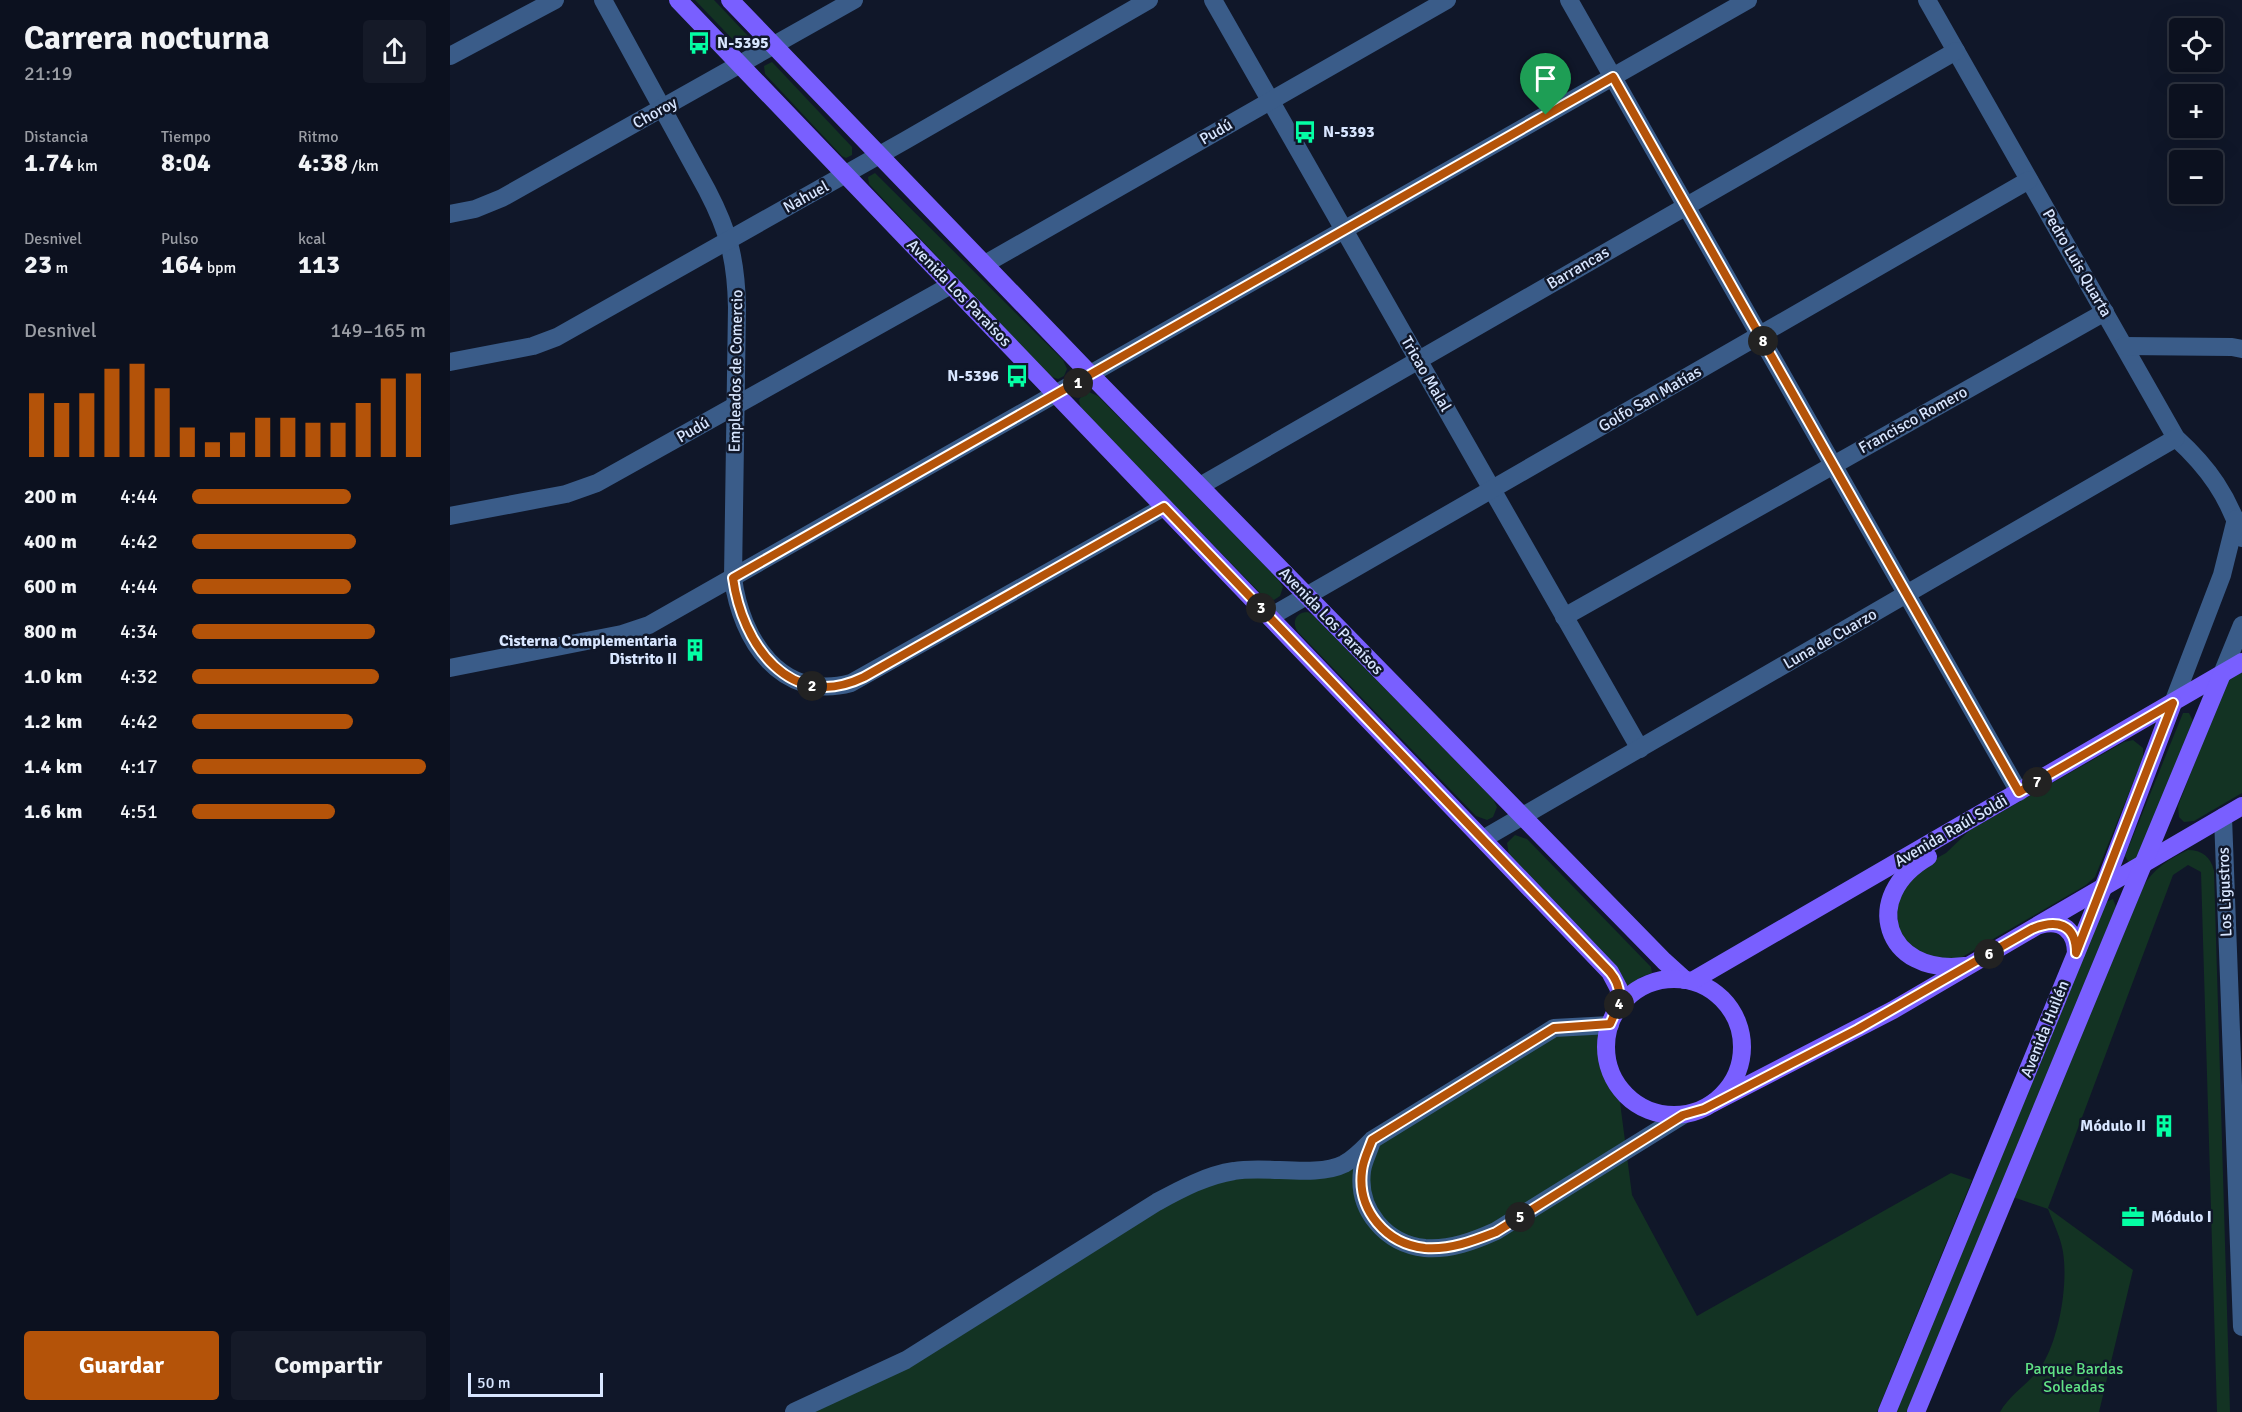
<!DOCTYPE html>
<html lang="es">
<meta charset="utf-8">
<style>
body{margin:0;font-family:Signika,sans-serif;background:#151a28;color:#f1f3f6;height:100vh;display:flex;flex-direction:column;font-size:22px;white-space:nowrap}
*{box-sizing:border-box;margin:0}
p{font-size:20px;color:#9a9da4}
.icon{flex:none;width:33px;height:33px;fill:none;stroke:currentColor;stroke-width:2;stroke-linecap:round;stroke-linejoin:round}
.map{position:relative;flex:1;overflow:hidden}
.drawer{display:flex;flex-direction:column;background:#0c111f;width:450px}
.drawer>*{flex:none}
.fabs{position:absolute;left:1719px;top:18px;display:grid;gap:12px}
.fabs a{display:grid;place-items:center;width:54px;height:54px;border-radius:6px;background:#0c111f;box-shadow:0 6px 24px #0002,0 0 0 2px #2c313d;font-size:30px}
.scale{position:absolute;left:18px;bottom:15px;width:135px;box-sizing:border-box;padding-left:6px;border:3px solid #d8e6ff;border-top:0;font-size:16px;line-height:21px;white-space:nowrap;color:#d8e6ff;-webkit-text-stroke:4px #101729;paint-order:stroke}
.pin{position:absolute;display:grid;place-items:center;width:51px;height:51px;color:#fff;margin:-62px -26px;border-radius:50% 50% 50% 0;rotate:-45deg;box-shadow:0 0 6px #0007}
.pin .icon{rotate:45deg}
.km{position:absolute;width:30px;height:30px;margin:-15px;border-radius:50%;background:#222;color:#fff;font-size:16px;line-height:30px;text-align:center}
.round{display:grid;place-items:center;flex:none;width:63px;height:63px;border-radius:6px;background:#151a28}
.overview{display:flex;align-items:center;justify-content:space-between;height:102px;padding:0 24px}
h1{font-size:33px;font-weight:700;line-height:45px}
.stats{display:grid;grid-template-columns:repeat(3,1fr);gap:9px;height:102px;padding:6px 24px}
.stats div{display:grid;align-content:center}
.stats b{font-size:26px;font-weight:700}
.stats small{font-size:16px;font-weight:400}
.stats p{font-size:16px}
.chart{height:168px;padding:12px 24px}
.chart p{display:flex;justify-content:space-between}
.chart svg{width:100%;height:108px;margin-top:6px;stroke:#b45309;stroke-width:6}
.action{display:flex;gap:12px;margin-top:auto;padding:12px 24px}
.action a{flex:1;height:69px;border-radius:6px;background:#b45309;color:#fff;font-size:24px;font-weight:700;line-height:69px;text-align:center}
.action a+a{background:#151a28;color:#f1f3f6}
ul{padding:0 24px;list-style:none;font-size:20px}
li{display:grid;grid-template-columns:96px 72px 1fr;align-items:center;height:45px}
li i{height:15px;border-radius:8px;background:#b45309}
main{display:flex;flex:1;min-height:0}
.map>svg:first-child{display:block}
.green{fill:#133323}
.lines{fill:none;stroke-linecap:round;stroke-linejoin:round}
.minor{stroke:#3a5c89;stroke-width:18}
.major{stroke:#795fff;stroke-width:18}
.route-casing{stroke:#fff;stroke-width:12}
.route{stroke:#b45309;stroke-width:8}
.labels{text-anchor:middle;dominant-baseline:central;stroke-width:5;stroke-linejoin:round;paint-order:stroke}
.poi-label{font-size:16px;font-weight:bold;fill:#d8e6ff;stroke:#101729;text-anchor:start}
.street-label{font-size:16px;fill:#d8e6ff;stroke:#101729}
.park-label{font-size:16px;fill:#61e386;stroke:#101729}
</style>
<main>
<section class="drawer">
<div class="overview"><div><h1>Carrera nocturna</h1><p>21:19</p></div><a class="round"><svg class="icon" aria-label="share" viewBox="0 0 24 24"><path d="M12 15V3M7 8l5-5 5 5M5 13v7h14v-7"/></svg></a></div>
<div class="stats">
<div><p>Distancia</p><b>1.74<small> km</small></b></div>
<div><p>Tiempo</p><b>8:04</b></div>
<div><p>Ritmo</p><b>4:38<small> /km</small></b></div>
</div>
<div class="stats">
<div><p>Desnivel</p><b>23<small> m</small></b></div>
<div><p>Pulso</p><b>164<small> bpm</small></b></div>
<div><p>kcal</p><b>113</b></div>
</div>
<div class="chart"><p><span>Desnivel</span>149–165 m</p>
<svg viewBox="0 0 160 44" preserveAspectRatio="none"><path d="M5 44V18M15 44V22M25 44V18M35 44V8M45 44V6M55 44V16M65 44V32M75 44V38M85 44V34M95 44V28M105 44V28M115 44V30M125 44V30M135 44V22M145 44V12M155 44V10"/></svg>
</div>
<ul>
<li><b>200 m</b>4:44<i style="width:68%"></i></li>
<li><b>400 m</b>4:42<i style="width:70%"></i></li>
<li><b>600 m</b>4:44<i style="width:68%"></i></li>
<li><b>800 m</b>4:34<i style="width:78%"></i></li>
<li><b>1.0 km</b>4:32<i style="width:80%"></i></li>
<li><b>1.2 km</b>4:42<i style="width:69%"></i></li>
<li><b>1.4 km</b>4:17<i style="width:100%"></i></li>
<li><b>1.6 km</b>4:51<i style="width:61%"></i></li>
</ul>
<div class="action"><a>Guardar</a><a>Compartir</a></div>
</section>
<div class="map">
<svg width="1792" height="1412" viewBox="0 0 1792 1412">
<rect width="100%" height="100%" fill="#101729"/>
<g class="green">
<path d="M245 0H264L299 37V45L296 48 289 46Z"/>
<path d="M322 62 402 147V155L396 158 392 156 315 74 314 66Z"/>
<path d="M425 173 613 360 617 369 614 376 608 379 599 376 419 184 418 177Z"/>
<path d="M639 392 648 396 828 579 833 587 830 596 824 600 814 597 631 409 629 400 633 394Z"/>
<path d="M858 612 864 616 1043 799 1047 807 1043 817 1037 820 1026 816 848 632C841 622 846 612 858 612Z"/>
<path d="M1792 672V793L1744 821 1734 822 1729 817 1728 806 1774 687 1779 680Z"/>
<path d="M1733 713H1739L1743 721 1687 860 1679 863 1675 856Z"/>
<path d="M1683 740 1693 748V758L1645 877 1636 885 1507 960 1487 964 1449 938 1446 901 1471 867 1496 853 1520 830 1674 742Z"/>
<path d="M1065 835 1077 839 1201 967 1202 973 1191 977 1179 987 1177 985 1166 967 1059 855 1057 843Z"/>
<path d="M1738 850C1752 850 1761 857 1764 871L1780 1412H1767L1751 872 1738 865 1723 875 1598 1208 1683 1270 1649 1412H1550C1561 1392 1584 1381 1595 1360 1610 1332 1618 1283 1613 1252 1611 1238 1603 1222 1598 1209L1563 1197 1693 887C1703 869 1720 858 1738 850Z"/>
<path d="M1663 899 1666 907 1457 1412H1445L1656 902Z"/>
<path d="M1160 1025 1182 1195 1247 1316 1501 1173 1522 1180 1427 1412H344L426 1375 758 1178 876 1168 1104 1028Z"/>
</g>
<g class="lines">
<g class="minor">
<path d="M153 0 257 190C279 232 286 260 287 307L283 578C291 640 331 702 401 683L714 507"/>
<path d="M763 0 1190 749"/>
<path d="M1119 0 1569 792"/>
<path d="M1477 0 1726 438C1759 468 1778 496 1792 538"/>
<path d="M0 56 105 0"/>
<path d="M0 214 25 209 52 198 404 0"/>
<path d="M535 264 997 0"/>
<path d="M1674 346 1782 347 1792 349"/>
<path d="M0 362 83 346 107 337 456 140 699 0"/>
<path d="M750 486 1506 51"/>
<path d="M0 516 116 494 147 483 501 285"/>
<path d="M820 617 1579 180"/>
<path d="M1114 617 1655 312"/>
<path d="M0 668 172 634 199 625 1298 0"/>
<path d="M1772 674 1792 625"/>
<path d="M1723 703 1772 575 1786 519"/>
<path d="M1773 817 1792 1327"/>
<path d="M1033 839 1726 438"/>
<path d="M921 1144C918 1153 913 1162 912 1171 907 1210 936 1244 975 1248 1000 1250 1024 1241 1046 1231L1233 1115"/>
<path d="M344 1412 456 1360 707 1202C731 1189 757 1175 784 1171 816 1165 866 1178 894 1164 905 1158 914 1148 922 1140L1104 1028 1160 1025"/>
</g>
<g class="major">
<path d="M228 0 1160 972 1169 989 1168 1009"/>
<path d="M280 0 641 375 1214 961 1235 980"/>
<path d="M1478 857C1410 896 1434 976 1515 966"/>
<path d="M1590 925C1612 918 1626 932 1626 953"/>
<circle cx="1224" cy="1047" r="68"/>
<path d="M1242 981 1792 662"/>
<path d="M1263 1103 1443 1010 1792 806"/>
<path d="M1437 1412 1653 888 1723 703"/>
<path d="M1466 1412 1772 674"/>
</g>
</g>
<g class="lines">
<g class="route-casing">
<path id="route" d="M1163 77 1569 792 1723 703 1626 953C1626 923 1606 919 1582 929L1408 1029 1254 1109 1233 1115 1046 1232C1023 1241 1000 1250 975 1248 936 1244 907 1210 912 1171 913 1160 919 1149 922 1140L1104 1028 1160 1024C1169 1005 1175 990 1160 972L714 507 414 677C340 713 292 644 283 578Z"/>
</g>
<use href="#route" class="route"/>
</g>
<defs>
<g id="bus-bare" transform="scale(1.8)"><path d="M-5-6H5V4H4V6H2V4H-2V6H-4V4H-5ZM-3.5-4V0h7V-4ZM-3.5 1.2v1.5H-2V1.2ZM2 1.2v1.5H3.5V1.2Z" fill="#04ffa4" stroke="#101729" stroke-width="2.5" paint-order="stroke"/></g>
<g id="building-bare" transform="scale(1.8)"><path d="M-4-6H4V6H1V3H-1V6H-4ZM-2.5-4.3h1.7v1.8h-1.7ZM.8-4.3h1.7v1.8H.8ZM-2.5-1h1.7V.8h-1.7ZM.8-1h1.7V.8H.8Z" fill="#04ffa4" stroke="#101729" stroke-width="2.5" paint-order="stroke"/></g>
<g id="office-bare" transform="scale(1.8)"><path d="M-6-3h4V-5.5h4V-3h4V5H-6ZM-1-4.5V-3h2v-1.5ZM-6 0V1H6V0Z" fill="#04ffa4" stroke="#101729" stroke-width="2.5" paint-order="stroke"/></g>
</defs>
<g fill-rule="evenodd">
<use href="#bus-bare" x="249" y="43"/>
<use href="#bus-bare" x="855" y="132"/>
<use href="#bus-bare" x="567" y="376"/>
<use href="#building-bare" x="245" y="650"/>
<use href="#building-bare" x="1714" y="1126"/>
<use href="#office-bare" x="1683" y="1217"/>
</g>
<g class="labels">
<g class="poi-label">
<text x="267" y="43">N-5395</text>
<text x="873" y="132">N-5393</text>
<text x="549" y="376" text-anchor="end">N-5396</text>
<text x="227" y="641" text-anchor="end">Cisterna Complementaria<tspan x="227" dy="18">Distrito II</tspan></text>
<text x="1696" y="1126" text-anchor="end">Módulo II</text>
<text x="1701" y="1217">Módulo I</text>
</g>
<g class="street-label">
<text transform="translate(205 113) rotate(-29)">Choroy</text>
<text transform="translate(766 132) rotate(-30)">Pudú</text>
<text transform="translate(356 197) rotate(-29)">Nahuel</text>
<text transform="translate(1627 263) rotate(60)">Pedro Luis Quarta</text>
<text transform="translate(1128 268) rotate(-30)">Barrancas</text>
<text transform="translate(509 293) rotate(46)">Avenida Los Paraísos</text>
<text transform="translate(286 371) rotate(-89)">Empleados de Comercio</text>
<text transform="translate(976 374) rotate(60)">Tricao Malal</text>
<text transform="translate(1200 399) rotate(-30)">Golfo San Matías</text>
<text transform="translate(1463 420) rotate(-29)">Francisco Romero</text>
<text transform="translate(243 430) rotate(-30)">Pudú</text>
<text transform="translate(881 621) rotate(46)">Avenida Los Paraísos</text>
<text transform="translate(1380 639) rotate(-30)">Luna de Cuarzo</text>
<text transform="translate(1501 831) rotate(-30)">Avenida Raúl Soldi</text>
<text transform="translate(1775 892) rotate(-92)">Los Ligustros</text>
<text transform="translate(1595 1029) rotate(-68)">Avenida Huilén</text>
</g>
<g class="park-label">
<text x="1624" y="1369">Parque Bardas<tspan x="1624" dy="18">Soleadas</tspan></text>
</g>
</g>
</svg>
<div class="fabs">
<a><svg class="icon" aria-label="locate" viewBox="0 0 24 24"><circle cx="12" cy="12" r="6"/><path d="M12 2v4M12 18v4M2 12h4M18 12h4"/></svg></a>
<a>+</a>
<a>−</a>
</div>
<div class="scale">50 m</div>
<div class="pin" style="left:1096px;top:115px;background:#1e9e55"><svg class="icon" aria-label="arrive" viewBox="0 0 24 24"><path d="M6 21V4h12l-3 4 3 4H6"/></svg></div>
<b class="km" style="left:628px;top:383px">1</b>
<b class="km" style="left:362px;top:686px">2</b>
<b class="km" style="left:811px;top:608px">3</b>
<b class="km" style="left:1169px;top:1004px">4</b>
<b class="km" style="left:1070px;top:1217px">5</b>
<b class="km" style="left:1539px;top:954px">6</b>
<b class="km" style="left:1587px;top:782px">7</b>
<b class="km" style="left:1313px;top:341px">8</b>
</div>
</main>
